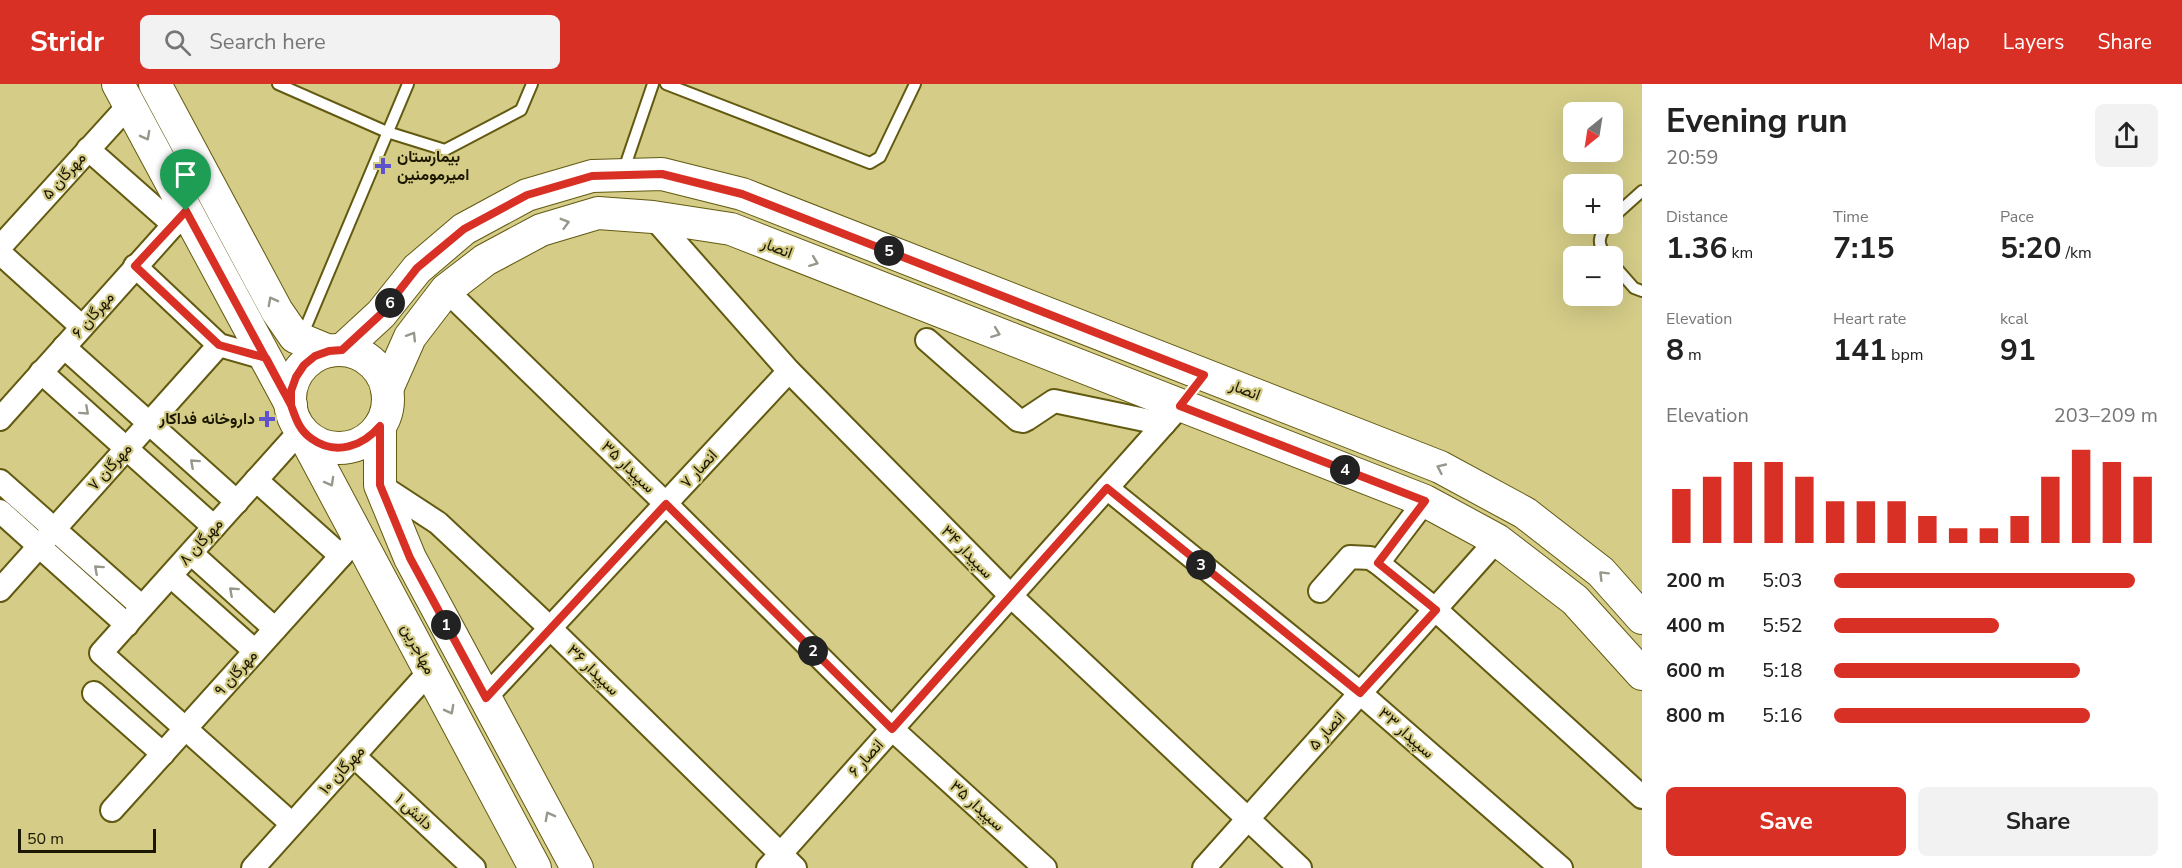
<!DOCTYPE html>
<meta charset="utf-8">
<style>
body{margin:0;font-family:"Nunito Sans",Vazirmatn,sans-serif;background:#f2f2f2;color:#222;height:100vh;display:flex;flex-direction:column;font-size:22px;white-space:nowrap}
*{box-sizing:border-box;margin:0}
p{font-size:20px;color:#767676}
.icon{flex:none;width:33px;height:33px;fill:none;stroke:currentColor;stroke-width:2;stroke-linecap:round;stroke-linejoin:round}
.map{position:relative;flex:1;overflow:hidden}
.side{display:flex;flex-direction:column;background:#fff;width:540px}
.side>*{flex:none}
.needle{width:39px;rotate:210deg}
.controls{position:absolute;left:1563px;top:18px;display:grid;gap:12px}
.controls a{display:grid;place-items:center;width:60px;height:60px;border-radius:9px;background:#fff;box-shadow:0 6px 24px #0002;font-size:30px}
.scale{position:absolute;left:18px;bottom:15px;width:138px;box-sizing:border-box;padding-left:6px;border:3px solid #1b1700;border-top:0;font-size:16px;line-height:21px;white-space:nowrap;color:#1b1700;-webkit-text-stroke:4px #d4cc87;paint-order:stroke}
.pin{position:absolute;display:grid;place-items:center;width:51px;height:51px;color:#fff;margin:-62px -26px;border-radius:50% 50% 50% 0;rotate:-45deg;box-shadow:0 0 6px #0007}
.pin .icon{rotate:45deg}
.km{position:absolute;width:30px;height:30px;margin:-15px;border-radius:50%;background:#222;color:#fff;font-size:16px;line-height:30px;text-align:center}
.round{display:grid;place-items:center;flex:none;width:63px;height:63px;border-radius:9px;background:#f2f2f2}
.head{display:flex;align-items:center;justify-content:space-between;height:102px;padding:0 24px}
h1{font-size:33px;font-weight:700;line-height:45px}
.metrics{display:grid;grid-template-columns:repeat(3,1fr);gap:9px;height:102px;padding:6px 24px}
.metrics div{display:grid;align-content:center}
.metrics b{font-size:30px;font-weight:700}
.metrics small{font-size:16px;font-weight:400}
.metrics p{font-size:16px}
.chart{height:168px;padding:12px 24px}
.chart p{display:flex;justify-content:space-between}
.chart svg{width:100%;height:108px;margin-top:6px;stroke:#d93025;stroke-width:6}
.cta{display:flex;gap:12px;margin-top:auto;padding:12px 24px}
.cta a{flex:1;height:69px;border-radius:9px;background:#d93025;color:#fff;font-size:24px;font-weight:700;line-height:69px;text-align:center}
.cta a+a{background:#f2f2f2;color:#222}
ul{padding:0 24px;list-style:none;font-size:20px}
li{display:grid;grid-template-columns:96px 72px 1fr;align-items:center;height:45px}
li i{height:15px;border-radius:8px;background:#d93025}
header{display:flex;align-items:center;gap:36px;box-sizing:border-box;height:84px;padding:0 30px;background:#d93025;color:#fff}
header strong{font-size:28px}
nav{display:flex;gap:33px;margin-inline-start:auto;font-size:21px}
.search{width:420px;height:54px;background:#f2f2f2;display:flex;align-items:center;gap:15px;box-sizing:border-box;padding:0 21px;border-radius:9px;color:#767676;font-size:22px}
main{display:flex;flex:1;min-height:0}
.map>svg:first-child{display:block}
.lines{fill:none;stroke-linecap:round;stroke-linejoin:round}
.lane-casing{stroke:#635a11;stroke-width:14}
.street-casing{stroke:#635a11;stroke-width:26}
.secondary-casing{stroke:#635a11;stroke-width:34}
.lane{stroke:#fff;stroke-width:10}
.street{stroke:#fff;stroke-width:22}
.secondary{stroke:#fff;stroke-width:32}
.oneway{stroke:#98978c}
.route-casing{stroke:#fff;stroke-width:12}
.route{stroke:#d93025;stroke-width:8}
.poi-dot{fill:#5e53cc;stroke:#d4cc87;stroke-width:2}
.labels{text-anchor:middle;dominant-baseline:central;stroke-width:4.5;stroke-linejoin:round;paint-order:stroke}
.poi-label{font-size:16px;font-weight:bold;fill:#1b1700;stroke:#d4cc87;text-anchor:start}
.street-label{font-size:16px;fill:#1b1700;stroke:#d4cc87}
</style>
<header>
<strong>Stridr</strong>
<div class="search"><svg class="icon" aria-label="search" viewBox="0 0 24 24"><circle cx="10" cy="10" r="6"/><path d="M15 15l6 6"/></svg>Search here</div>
<nav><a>Map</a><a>Layers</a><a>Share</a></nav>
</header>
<main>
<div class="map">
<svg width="1642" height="784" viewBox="0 0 1642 784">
<rect width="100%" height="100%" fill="#d4cc87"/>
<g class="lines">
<g class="lane-casing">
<g id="lane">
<path d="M278 0 387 48 445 66 521 26 532 0"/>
<path d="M666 0 870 79 880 73 915 0"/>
<path d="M623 88 653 0"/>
<path d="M1612 134 1642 107"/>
<path d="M1607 172C1596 160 1599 152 1607 140"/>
<path d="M1612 179 1634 204 1642 207"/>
<path d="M302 252 408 0"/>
</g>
</g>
<g class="street-casing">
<g id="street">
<path d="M88 65 174 141"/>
<path d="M653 133 789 287 1011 512 1300 784"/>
<path d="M0 163 129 21"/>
<path d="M0 169 82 243"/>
<path d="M135 182 219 261 265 274"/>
<path d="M446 206 666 420 892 645 1045 784"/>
<path d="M927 256 1018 336 1023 337 1027 335 1054 317 1164 340"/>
<path d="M64 263 237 418"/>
<path d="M41 288 214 443"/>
<path d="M0 335 186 127"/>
<path d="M256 396 341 472"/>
<path d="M0 397 142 523"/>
<path d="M380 401 438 439 550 544 795 784"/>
<path d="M1107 404 1360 609 1561 784"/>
<path d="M0 427 127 541"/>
<path d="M191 469 275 545"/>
<path d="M1378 479 1425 417"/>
<path d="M171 492 255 567"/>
<path d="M0 506 219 261"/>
<path d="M1320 507 1350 473 1370 474 1378 479 1436 526 1642 713"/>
<path d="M94 609 163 670"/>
<path d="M486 613 789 287"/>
<path d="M354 672 474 784"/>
<path d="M112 726 359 452"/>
<path d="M292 740 101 569 301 346"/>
<path d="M253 784 430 587"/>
<path d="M768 784 1180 322"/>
<path d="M1204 784 1497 456"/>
</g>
</g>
<g class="secondary-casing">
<g id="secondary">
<path d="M118 0 291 321"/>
<path d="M155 0 277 227 295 253 329 267"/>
<path d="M342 266 381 230 417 185 464 145 527 111 592 92 662 90 742 110 1440 383 1525 429 1601 488 1642 534"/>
<circle cx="339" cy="315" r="49"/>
<path d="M387 305 410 253 446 206 485 176 541 146 598 129 653 133 731 145 1425 417 1497 456 1575 516 1642 590"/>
<path d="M380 342V401L410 474 577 784"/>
<path d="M301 346 535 784"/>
</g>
</g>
<use href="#lane" class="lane"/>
<use href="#street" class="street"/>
<use href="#secondary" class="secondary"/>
</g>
<defs><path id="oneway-chevron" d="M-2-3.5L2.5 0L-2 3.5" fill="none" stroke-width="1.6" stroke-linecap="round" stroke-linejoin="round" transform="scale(1.5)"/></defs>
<g class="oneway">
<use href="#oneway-chevron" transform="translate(146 52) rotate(62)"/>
<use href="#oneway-chevron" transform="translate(565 139) rotate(-16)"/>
<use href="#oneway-chevron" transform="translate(814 178) rotate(21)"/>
<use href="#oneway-chevron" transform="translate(272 217) rotate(-118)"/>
<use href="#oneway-chevron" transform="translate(996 249) rotate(21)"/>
<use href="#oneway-chevron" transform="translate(412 252) rotate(-58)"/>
<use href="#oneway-chevron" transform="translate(85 327) rotate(42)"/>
<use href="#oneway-chevron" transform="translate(194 379) rotate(-138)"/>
<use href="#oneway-chevron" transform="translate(1441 384) rotate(-155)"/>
<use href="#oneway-chevron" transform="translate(330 398) rotate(61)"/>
<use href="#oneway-chevron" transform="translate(98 485) rotate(-138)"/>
<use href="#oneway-chevron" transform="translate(1603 491) rotate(-135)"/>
<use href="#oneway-chevron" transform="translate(233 507) rotate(-138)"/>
<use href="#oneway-chevron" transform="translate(450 626) rotate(62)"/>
<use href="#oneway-chevron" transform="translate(549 732) rotate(-118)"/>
</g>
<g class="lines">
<g class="route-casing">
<path id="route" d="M186 127C216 183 247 240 278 297 282 305 287 313 291 321 296 335 299 346 312 355 336 372 363 362 380 342V401L410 474 486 614 666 420 892 645 1107 404 1360 609 1436 526 1378 479 1425 417 1180 322 1204 291 742 110 662 90 592 92 527 111 464 145 417 184 381 230 342 266 329 267 315 272 304 281 296 293 291 307V321L266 274 219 261 135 182 186 127"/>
</g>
<use href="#route" class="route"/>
</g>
<g class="poi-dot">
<path d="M380 73h6v6h6v6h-6v6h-6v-6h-6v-6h6z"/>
<path d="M264 326h6v6h6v6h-6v6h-6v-6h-6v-6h6z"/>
</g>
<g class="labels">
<g class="poi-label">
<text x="397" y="73">بیمارستان<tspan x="397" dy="18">امیرمومنین</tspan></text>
<text x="255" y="335" text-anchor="end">داروخانه فداکار</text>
</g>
<g class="street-label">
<text transform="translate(64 92) rotate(-48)">مهرگان ۵</text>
<text transform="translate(777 164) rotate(21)">انصار</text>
<text transform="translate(93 231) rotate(-49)">مهرگان ۶</text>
<text transform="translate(1245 306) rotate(21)">انصار</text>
<text transform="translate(110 383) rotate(-48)">مهرگان ۷</text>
<text transform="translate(628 383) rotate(44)">سپیدار ۳۵</text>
<text transform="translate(699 385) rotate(-47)">انصار ۷</text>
<text transform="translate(201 458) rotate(-48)">مهرگان ۸</text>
<text transform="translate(967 468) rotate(46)">سپیدار ۳۴</text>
<text transform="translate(418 565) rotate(62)">مهاجرین</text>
<text transform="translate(593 586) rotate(44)">سپیدار ۳۶</text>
<text transform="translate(236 589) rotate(-48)">مهرگان ۹</text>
<text transform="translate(1327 647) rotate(-48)">انصار ۵</text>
<text transform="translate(1406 649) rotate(41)">سپیدار ۳۳</text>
<text transform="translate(866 674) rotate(-48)">انصار ۶</text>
<text transform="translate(342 686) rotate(-48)">مهرگان ۱۰</text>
<text transform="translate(977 722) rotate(42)">سپیدار ۳۵</text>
<text transform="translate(414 728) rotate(43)">دانش ۱</text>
</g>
</g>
</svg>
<div class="controls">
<a><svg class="needle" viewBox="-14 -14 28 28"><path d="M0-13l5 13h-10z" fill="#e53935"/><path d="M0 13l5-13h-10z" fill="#767676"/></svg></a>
<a>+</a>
<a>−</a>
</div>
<div class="scale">50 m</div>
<div class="pin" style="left:186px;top:127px;background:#1e9e55"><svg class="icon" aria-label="arrive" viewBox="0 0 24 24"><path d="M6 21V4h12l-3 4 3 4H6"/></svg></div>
<b class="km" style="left:446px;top:541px">1</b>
<b class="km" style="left:813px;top:567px">2</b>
<b class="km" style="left:1201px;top:481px">3</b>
<b class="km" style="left:1345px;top:386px">4</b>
<b class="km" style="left:889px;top:167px">5</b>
<b class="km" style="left:390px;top:219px">6</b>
</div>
<section class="side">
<div class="head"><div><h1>Evening run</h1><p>20:59</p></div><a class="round"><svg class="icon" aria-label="share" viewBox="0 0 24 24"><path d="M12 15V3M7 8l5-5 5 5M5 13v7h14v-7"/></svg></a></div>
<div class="metrics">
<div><p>Distance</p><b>1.36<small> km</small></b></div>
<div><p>Time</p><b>7:15</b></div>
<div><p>Pace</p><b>5:20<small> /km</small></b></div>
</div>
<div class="metrics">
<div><p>Elevation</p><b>8<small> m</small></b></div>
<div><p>Heart rate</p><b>141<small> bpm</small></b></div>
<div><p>kcal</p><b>91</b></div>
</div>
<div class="chart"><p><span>Elevation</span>203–209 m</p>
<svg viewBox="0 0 160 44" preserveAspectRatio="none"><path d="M5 44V22M15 44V17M25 44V11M35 44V11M45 44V17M55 44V27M65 44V27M75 44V27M85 44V33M95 44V38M105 44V38M115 44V33M125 44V17M135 44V6M145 44V11M155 44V17"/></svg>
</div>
<ul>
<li><b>200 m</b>5:03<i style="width:93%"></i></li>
<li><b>400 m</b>5:52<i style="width:51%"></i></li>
<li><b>600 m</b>5:18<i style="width:76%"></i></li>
<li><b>800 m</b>5:16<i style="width:79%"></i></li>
</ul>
<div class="cta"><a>Save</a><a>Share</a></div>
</section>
</main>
